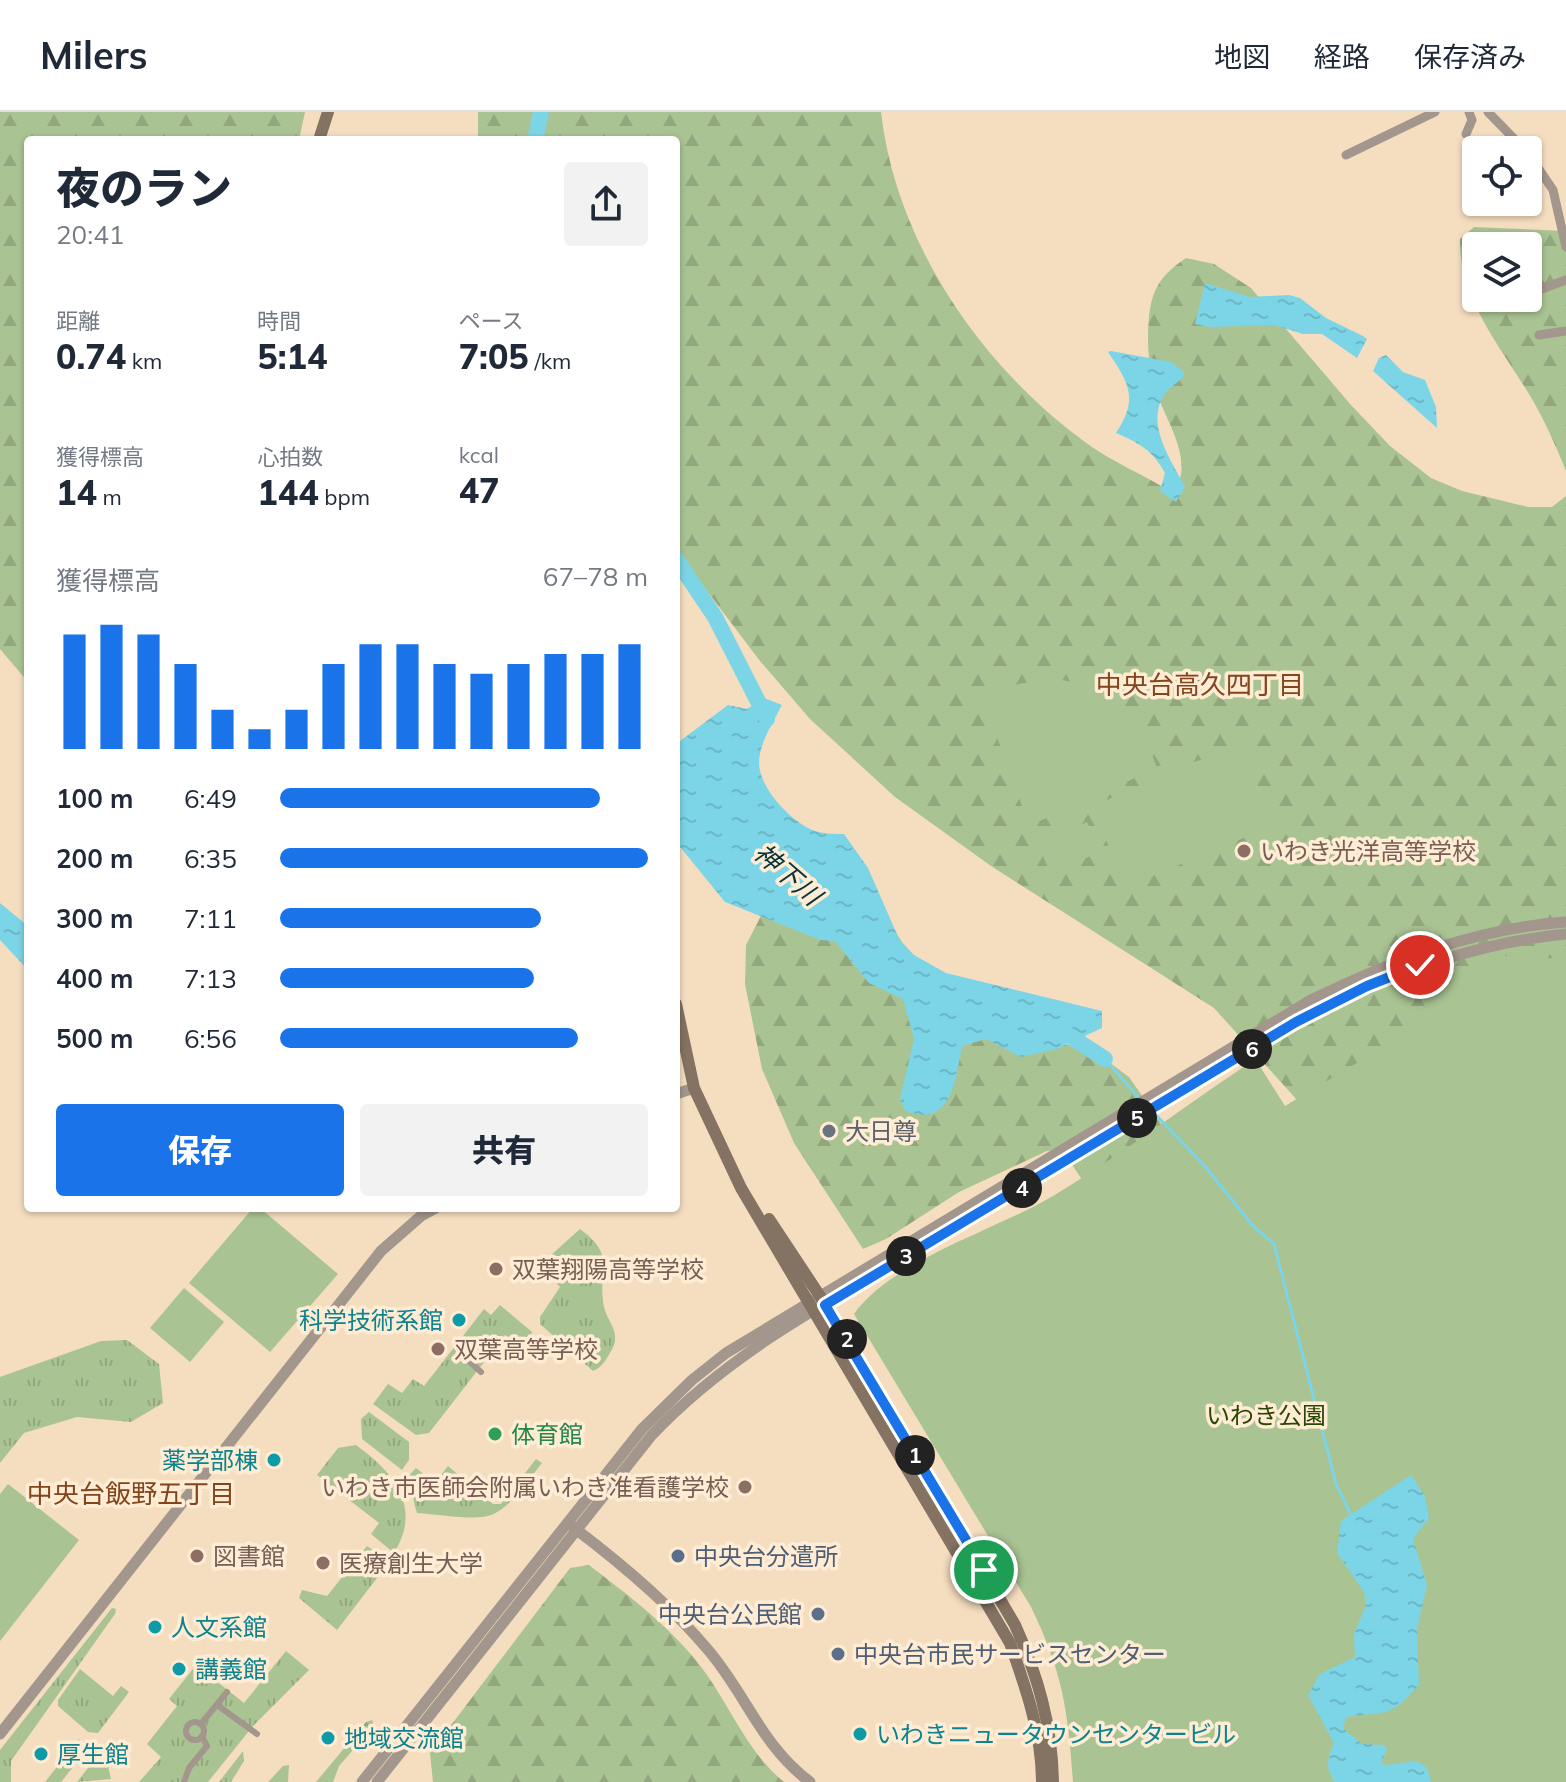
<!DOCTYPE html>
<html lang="ja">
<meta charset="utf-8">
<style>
body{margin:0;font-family:Mulish,"Noto Sans JP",sans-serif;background:#f2f2f3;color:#1f2937;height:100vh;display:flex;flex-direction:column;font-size:30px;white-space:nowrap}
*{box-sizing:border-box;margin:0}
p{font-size:26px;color:#747a83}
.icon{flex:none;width:44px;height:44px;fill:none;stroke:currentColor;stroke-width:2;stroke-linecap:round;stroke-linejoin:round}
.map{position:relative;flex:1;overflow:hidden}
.drawer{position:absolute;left:24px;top:24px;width:656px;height:1076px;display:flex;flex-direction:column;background:#fff;border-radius:8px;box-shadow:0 2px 6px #0004}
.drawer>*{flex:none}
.tools{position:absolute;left:1462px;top:24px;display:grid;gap:16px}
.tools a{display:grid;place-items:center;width:80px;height:80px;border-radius:8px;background:#fff;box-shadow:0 2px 6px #0004;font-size:40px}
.pin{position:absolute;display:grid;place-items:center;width:68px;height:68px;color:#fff;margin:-34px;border:4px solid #fff;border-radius:50%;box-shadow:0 2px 8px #0007}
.km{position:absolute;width:40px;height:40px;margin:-20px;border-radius:50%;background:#222;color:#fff;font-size:22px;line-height:40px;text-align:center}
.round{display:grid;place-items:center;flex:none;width:84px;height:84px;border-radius:8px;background:#f2f2f3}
.head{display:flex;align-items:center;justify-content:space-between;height:136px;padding:0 32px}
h1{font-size:44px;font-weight:800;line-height:60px}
.stats{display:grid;grid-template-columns:repeat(3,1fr);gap:12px;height:136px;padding:8px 32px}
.stats div{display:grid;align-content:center}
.stats b{font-size:34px;font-weight:800}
.stats small{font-size:22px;font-weight:400}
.stats p{font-size:22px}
.chart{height:224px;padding:16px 32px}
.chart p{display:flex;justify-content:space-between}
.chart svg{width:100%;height:144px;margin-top:8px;stroke:#1a73e8;stroke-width:6}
.cta{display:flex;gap:16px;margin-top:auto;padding:16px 32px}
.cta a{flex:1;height:92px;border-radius:8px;background:#1a73e8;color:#fff;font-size:32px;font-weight:800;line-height:92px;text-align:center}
.cta a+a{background:#f2f2f3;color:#1f2937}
ul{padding:0 32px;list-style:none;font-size:26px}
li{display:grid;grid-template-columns:128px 96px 1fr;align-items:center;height:60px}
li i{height:20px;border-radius:10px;background:#1a73e8}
header{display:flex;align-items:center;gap:48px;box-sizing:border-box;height:112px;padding:0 40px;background:#fff;border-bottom:2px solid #e0e1e3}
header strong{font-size:38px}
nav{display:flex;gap:44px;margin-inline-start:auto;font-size:28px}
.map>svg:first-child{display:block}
.grass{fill:url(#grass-tufts)}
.forest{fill:url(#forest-firs);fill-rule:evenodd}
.park{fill:#a9c393}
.water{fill:url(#water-ripples)}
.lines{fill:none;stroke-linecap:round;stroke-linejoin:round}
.stream{stroke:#7cd5e7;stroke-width:3}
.river{stroke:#7cd5e7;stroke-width:16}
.pedestrian{stroke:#a3968c;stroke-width:6}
.minor{stroke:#a3968c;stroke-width:9}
.tertiary{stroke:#a3968c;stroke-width:11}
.secondary{stroke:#847263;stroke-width:12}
.route-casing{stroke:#fff;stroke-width:16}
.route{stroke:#1a73e8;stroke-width:10}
.education-dot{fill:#8d6e63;stroke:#ffecd4;stroke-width:3}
.worship-dot{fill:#6b7280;stroke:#ffecd4;stroke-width:3}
.culture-dot{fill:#0f9aa8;stroke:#ffecd4;stroke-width:3}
.leisure-dot{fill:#2e9e5b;stroke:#ffecd4;stroke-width:3}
.service-dot{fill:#5c6f8a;stroke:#ffecd4;stroke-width:3}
.labels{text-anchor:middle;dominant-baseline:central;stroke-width:7;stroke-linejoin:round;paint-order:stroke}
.education-label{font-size:24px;fill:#785e54;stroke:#ffecd4;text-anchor:start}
.worship-label{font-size:24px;fill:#5b616d;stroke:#ffecd4;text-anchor:start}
.culture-label{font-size:24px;fill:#0d838f;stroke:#ffecd4;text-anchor:start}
.park-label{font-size:24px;fill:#2b4603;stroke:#ffecd4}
.leisure-label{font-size:24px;fill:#27864d;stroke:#ffecd4;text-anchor:start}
.service-label{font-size:24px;fill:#4e5e75;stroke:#ffecd4;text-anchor:start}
.neighbourhood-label{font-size:26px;fill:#82451c;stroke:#ffecd4}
.water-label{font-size:26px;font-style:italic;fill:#08343c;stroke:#ffecd4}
</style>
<header>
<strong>Milers</strong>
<nav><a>地図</a><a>経路</a><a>保存済み</a></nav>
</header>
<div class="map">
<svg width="1566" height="1670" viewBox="0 0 1566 1670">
<defs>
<pattern id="grass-tufts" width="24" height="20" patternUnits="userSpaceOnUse" patternTransform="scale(2)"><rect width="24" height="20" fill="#a9c393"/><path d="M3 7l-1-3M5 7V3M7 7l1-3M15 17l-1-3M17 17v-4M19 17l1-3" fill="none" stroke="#92a77e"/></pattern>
<pattern id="forest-firs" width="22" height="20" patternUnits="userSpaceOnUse" patternTransform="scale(2)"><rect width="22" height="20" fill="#a9c393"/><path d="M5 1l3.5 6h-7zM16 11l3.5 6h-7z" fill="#92a77e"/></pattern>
<pattern id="water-ripples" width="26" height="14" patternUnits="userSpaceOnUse" patternTransform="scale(2)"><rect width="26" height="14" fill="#7cd5e7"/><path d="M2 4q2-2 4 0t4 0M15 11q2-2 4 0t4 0" fill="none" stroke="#6bb7c5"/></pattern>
</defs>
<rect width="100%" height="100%" fill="#f5dec0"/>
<g class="grass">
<path d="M580 1117C615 1143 599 1153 603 1189 605 1211 624 1218 610 1241 605 1249 602 1255 593 1259L540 1212V1205L560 1175 540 1153Z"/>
<path d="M500 1193 532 1220 528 1239 505 1223 429 1321 416 1323 373 1292 388 1272 402 1281 413 1267 424 1274 484 1197 491 1203Z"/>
<path d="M127 1228 159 1252 163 1291 131 1310 77 1305 24 1321 0 1351V1265L101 1229Z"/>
<path d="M369 1300 409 1330V1348L402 1358 362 1327 361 1307Z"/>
<path d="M356 1333C393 1360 423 1394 394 1441L371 1422 379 1411 317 1363 338 1336Z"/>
<path d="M536 1347 542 1351C491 1416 499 1408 417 1401 413 1389 413 1378 407 1366L416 1356 435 1371 448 1354 493 1392H501Z"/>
<path d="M367 1434 387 1448V1453L337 1518 299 1486 302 1478 327 1484Z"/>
<path d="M112 1496 116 1497 115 1502 11 1649V1670H0V1638Z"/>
<path d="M286 1539 309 1558 253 1614 208 1670H139L161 1645 147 1632 177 1594 169 1587 196 1553 244 1591Z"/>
<path d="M80 1557 113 1584 121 1574 129 1580 98 1621 88 1620 58 1594V1588Z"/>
<path d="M79 1627 87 1638 61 1670H45Z"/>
<path d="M243 1639 244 1649 231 1670H219Z"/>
<path d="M99 1642 106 1646 111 1667 77 1670Z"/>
</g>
<g class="forest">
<path d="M0 0H305L299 28H28V570L0 537Z"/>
<path d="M478 0H881C896 133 984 259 1092 335 1115 351 1142 362 1166 377H1176C1195 343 1160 301 1152 267 1148 246 1147 226 1149 205 1152 176 1162 162 1186 146L1214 152 1251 176 1351 293 1390 334 1431 366 1462 379 1528 395H1552L1566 384V1670L1315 1008 1214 896 991 754 895 685 810 607 760 549 676 438V28H478Z"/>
<path d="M1474 115 1566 119V359C1554 329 1540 298 1522 271 1494 226 1459 182 1460 127ZM1476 134H1528V186H1476Z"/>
<path d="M765 796 883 800 924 865 1060 931 1098 942 1129 965 1163 1014 1083 1069 1062 1038 1047 1039 959 1080 886 1127 863 1137 794 1031 762 957 745 872 746 833Z"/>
<path d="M589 1453C628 1483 668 1513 698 1551 728 1588 746 1640 784 1670H433L430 1641 570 1456Z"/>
<path d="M372 1608 374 1614 339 1654 333 1670H316L366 1610Z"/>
<path d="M289 1653 288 1670H268L283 1654Z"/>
</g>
<g class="park">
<path d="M1051 566C1064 569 1083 570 1095 576 1126 591 1147 626 1157 656L1040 709 1025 702 986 595 1008 574Z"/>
<path d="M1238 638C1252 648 1265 696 1272 714L1136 771 1111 741 1093 694 1193 650Z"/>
<path d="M1087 710 1100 740 1086 746 1073 716Z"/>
<path d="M1069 718 1082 747 1068 754 1055 724Z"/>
<path d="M1051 725 1065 756 1051 762 1037 731Z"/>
<path d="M1515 842 1566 848V1670H1073C1068 1598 1063 1561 1031 1495L854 1202C892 1148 996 1118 1053 1084 1118 1045 1179 998 1242 956L1256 948 1285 994 1380 937 1471 852Z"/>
<path d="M253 1096H260L338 1162 270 1240 189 1171Z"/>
<path d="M184 1176 224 1210 190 1250 150 1216Z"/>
<path d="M8 1372 79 1428 0 1529V1382Z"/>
</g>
<g class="water">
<path d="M1205 171 1250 185 1289 183 1300 186 1326 206 1363 224 1367 227 1357 246 1322 222H1303L1274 213 1210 215 1195 212Z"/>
<path d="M1111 239 1171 250 1185 261C1181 270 1170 274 1164 283 1145 313 1172 349 1185 375L1176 390 1160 379 1165 361C1152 337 1138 331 1116 321 1139 287 1129 271 1108 240Z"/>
<path d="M1386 243 1403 260 1425 268 1436 295 1437 316 1373 259 1379 246Z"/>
<path d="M764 586 782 593C773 611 759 631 759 652 760 677 794 714 819 720 827 722 836 722 844 722L868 756 899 827 914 843 946 861 1102 899V916L1057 937 1021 945 986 927 962 934C956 966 951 1019 905 998L900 987 914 927 903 887 869 871 835 829 821 828 725 790 676 730V632L728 593 747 597Z"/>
<path d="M0 791 28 814V858L0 828Z"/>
<path d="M1411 1363 1425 1384 1429 1406 1413 1427 1427 1473 1417 1517 1419 1573C1404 1589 1396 1601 1372 1602 1363 1603 1355 1602 1346 1606L1343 1616 1362 1632 1385 1633 1387 1637 1381 1651 1385 1653 1417 1649 1427 1656 1431 1670H1335C1324 1654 1328 1647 1334 1631L1308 1583 1320 1562 1355 1545 1354 1522 1366 1493 1364 1480 1337 1441 1341 1409Z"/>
</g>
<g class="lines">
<g class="stream">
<path d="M1105 947 1139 986"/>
<path d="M1153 1000 1203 1052 1253 1114 1274 1132 1336 1372 1350 1401"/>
</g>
<g class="river">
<path d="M535 28 541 0"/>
<path d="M676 447 715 505 767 607"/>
<path d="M1059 917 1105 947"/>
</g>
<g class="pedestrian">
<path d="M459 1230 470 1250 481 1260"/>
<path d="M217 1593 257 1622"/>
<circle cx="195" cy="1619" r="9"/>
<path d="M201 1612 227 1580"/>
<path d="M184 1670 189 1656 207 1634 202 1624"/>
</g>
<g class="minor">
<path d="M1488 0 1525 38"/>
<path d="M1466 22 1472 8 1469 0"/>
<path d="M1528 41 1553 78 1566 135"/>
<path d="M1346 43 1435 0"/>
<path d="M1528 164 1545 176"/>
<path d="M1528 182 1566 168"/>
<path d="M1539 223 1566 219"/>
</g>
<g class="tertiary">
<path d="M676 982 694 976"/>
<path d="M573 1415C622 1452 670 1492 709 1539 747 1584 761 1633 810 1670"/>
<path d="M0 1622 381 1139 421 1104 436 1096"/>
<path d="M362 1670 642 1317 692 1268 726 1241 1311 888C1391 849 1476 816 1566 810"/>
<path d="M377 1670 651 1324C741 1228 864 1171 976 1104 1045 1062 1114 1020 1183 979 1308 903 1417 837 1566 822"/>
</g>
<g class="secondary">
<path d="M319 28 328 0"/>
<path d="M676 892 694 976 741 1076 1010 1531C1026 1576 1042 1622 1042 1670"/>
<path d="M769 1107 839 1213 1015 1513C1038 1564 1052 1613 1053 1670"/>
</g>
</g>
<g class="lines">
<g class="route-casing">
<path id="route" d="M984 1458 825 1193 1296 910 1367 874 1420 853"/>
</g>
<use href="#route" class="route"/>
</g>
<g class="education-dot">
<circle cx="1244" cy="739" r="8"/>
<circle cx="496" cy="1157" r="8"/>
<circle cx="438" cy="1237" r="8"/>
<circle cx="745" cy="1375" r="8"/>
<circle cx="197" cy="1444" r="8"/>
<circle cx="323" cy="1451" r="8"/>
</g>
<circle class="worship-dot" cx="829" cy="1019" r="8"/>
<g class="culture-dot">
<circle cx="459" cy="1208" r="8"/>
<circle cx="274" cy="1348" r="8"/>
<circle cx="155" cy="1515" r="8"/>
<circle cx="179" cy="1557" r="8"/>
<circle cx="860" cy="1622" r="8"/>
<circle cx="328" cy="1626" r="8"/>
<circle cx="41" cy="1642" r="8"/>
</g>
<circle class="leisure-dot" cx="495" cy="1322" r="8"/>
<g class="service-dot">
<circle cx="678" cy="1444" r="8"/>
<circle cx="818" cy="1502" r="8"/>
<circle cx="838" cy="1542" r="8"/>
</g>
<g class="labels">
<g class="education-label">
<text x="1260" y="739">いわき光洋高等学校</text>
<text x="512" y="1157">双葉翔陽高等学校</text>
<text x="454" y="1237">双葉高等学校</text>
<text x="729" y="1375" text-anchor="end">いわき市医師会附属いわき准看護学校</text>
<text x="213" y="1444">図書館</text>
<text x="339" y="1451">医療創生大学</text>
</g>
<g class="worship-label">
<text x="845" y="1019">大日尊</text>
</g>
<g class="culture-label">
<text x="443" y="1208" text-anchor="end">科学技術系館</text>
<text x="258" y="1348" text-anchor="end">薬学部棟</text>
<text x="171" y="1515">人文系館</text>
<text x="195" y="1557">講義館</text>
<text x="876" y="1622">いわきニュータウンセンタービル</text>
<text x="344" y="1626">地域交流館</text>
<text x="57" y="1642">厚生館</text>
</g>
<g class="park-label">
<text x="1266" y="1303">いわき公園</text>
</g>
<g class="leisure-label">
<text x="511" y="1322">体育館</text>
</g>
<g class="service-label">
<text x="694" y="1444">中央台分遣所</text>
<text x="802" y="1502" text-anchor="end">中央台公民館</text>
<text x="854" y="1542">中央台市民サービスセンター</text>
</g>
<g class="neighbourhood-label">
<text x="1200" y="572">中央台高久四丁目</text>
<text x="131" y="1381">中央台飯野五丁目</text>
</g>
<g class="water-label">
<text transform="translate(788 762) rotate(41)">神下川</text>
</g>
</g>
</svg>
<div class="tools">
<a><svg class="icon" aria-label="locate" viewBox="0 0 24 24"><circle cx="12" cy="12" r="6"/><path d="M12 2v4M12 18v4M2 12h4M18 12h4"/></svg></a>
<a><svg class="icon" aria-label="layers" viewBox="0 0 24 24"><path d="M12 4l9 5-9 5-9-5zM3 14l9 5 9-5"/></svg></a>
</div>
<div class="pin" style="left:984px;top:1458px;background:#1e9e55"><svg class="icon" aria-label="arrive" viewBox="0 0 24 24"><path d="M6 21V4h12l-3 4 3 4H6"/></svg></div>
<div class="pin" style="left:1420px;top:853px;background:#d93025"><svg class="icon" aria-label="check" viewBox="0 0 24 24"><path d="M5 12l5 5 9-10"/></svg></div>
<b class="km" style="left:915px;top:1343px">1</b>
<b class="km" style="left:847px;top:1227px">2</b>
<b class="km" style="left:906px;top:1144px">3</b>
<b class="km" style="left:1022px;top:1076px">4</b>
<b class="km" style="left:1137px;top:1006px">5</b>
<b class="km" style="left:1252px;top:937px">6</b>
<section class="drawer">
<div class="head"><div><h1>夜のラン</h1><p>20:41</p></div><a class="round"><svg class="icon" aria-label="share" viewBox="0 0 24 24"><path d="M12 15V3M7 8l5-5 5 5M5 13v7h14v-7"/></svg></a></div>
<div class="stats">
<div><p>距離</p><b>0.74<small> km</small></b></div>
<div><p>時間</p><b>5:14</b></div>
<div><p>ペース</p><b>7:05<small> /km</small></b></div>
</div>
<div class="stats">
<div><p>獲得標高</p><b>14<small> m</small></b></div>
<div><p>心拍数</p><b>144<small> bpm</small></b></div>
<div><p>kcal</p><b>47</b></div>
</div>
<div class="chart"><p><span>獲得標高</span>67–78 m</p>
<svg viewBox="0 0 160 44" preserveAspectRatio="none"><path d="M5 44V9M15 44V6M25 44V9M35 44V18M45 44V32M55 44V38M65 44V32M75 44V18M85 44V12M95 44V12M105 44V18M115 44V21M125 44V18M135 44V15M145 44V15M155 44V12"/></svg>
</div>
<ul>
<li><b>100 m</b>6:49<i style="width:87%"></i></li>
<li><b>200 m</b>6:35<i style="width:100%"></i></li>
<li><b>300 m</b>7:11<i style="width:71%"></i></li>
<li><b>400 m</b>7:13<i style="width:69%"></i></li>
<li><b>500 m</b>6:56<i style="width:81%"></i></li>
</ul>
<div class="cta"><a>保存</a><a>共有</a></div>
</section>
</div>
